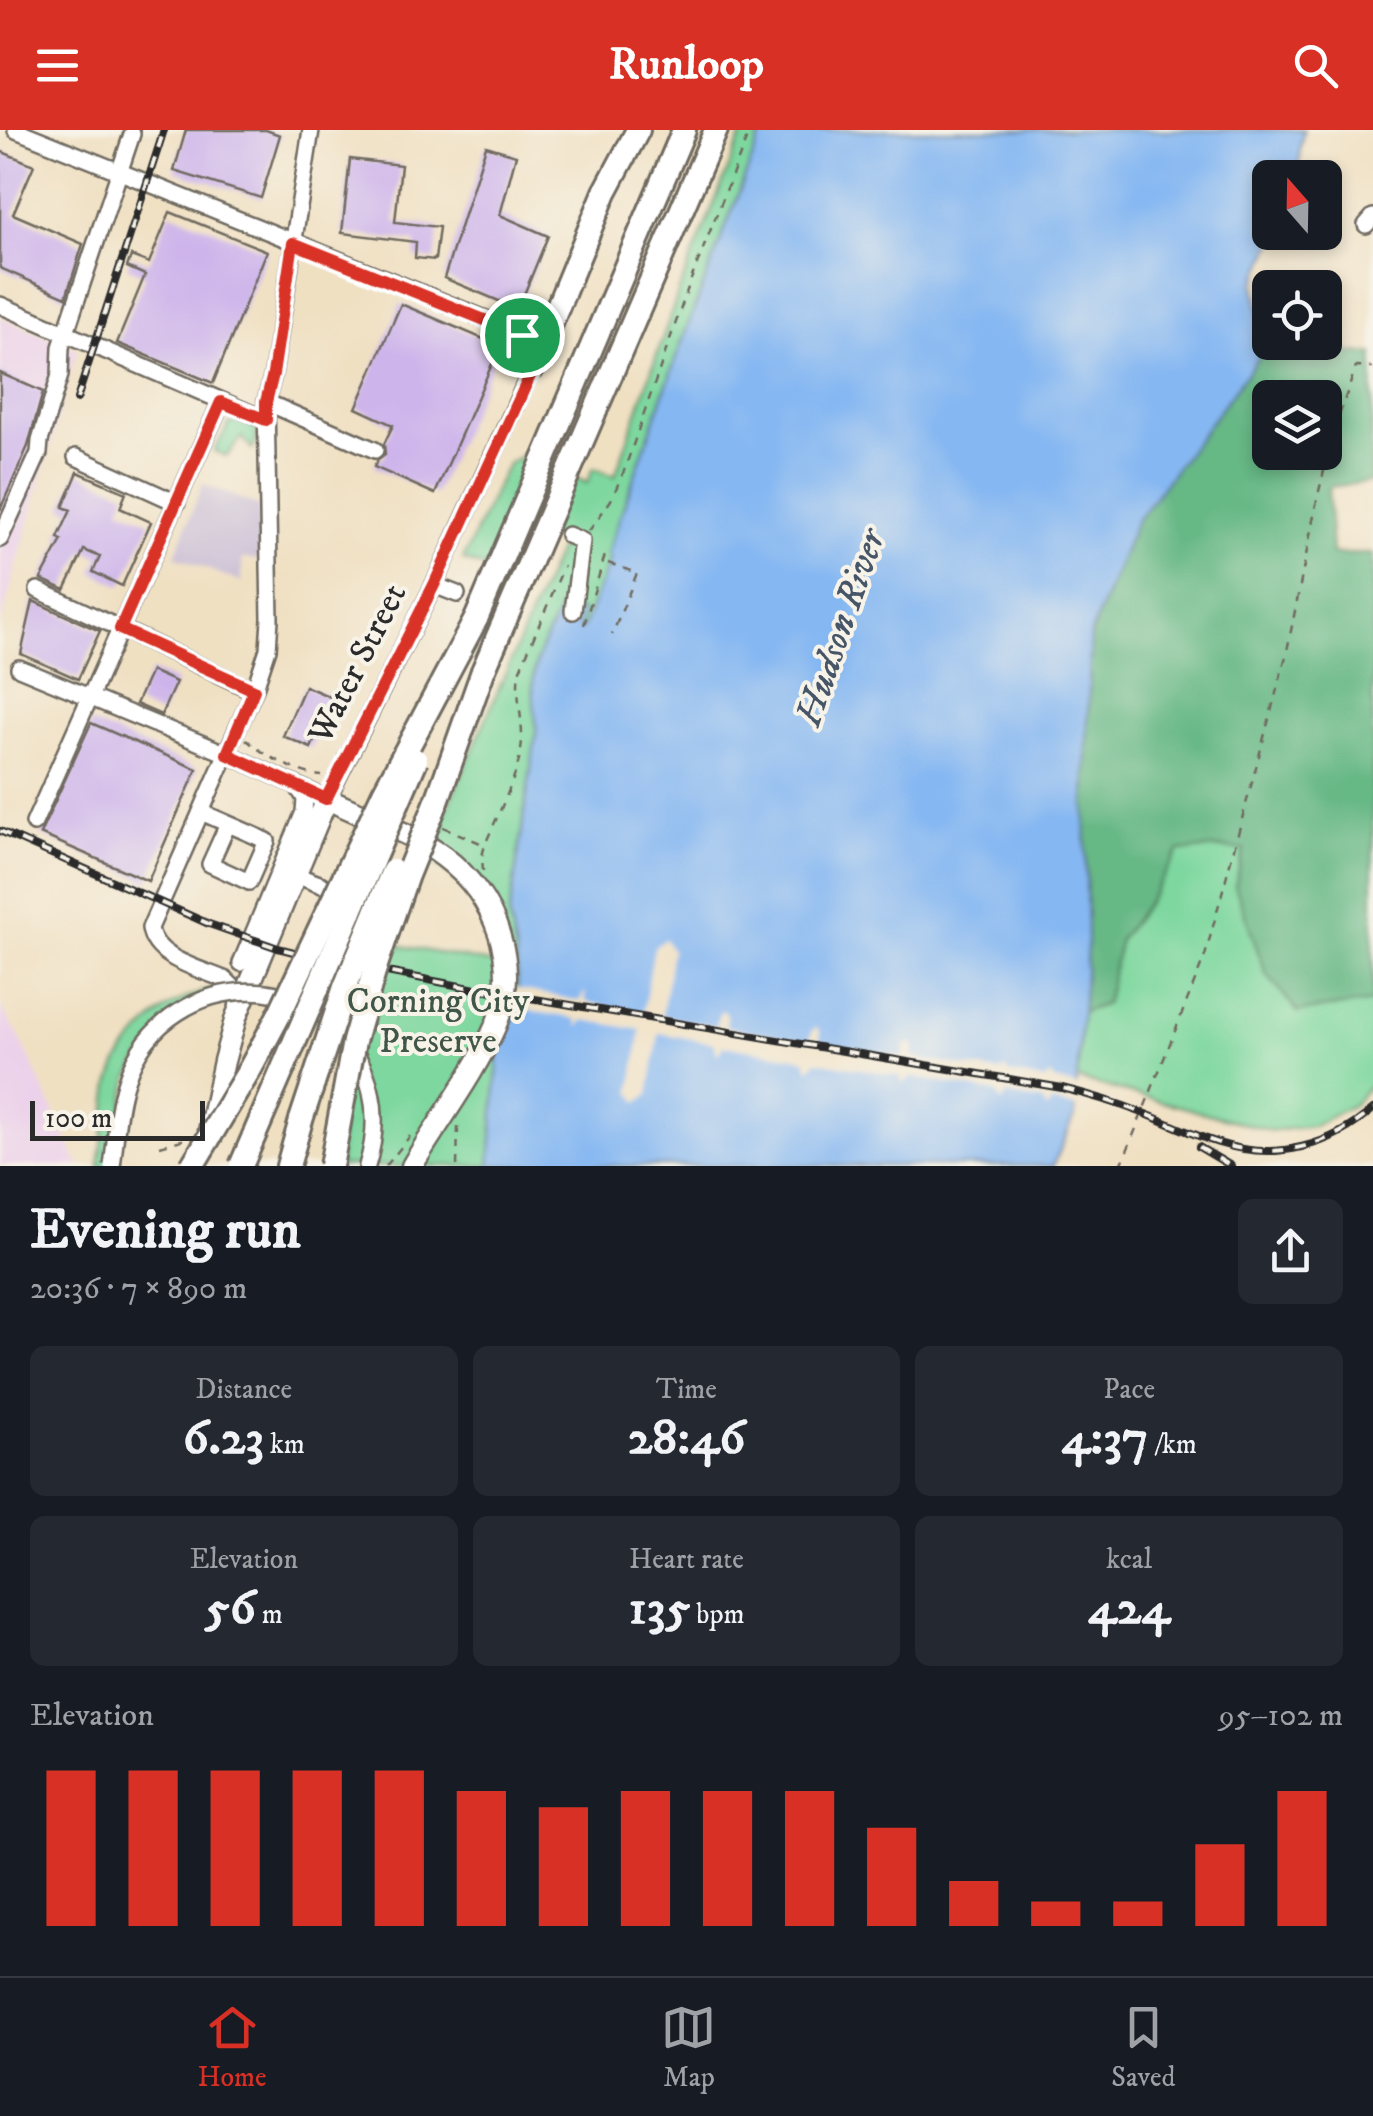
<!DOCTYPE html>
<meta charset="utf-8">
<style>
body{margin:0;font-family:"IM FELL DW Pica",serif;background:#242831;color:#f1f3f6;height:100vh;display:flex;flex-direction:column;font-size:38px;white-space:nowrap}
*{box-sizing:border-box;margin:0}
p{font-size:32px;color:#9ea1a6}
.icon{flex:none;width:55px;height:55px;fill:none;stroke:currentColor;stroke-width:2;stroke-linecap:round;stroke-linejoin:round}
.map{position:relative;height:1036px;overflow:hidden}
.side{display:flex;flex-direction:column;background:#171b24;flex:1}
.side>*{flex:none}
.needle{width:65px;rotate:340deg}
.buttons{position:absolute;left:1252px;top:30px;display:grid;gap:20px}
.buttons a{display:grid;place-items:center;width:90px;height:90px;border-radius:15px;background:#171b24;box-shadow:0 5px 15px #0003;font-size:50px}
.scale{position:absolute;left:30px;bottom:25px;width:175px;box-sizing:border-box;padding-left:10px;border:5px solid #2b2b2b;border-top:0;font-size:28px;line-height:35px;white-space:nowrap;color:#2b2b2b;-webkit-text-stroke:8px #f7f3e8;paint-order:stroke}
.pin{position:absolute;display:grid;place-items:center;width:85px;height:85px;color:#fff;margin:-42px;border:5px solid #fff;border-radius:50%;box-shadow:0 2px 10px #0007}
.round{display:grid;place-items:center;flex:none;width:105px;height:105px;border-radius:15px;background:#242831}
.overview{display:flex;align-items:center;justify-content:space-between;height:170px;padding:0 30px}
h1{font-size:55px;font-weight:800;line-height:75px}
.figures{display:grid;grid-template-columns:repeat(3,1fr);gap:15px;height:170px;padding:10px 30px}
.figures div{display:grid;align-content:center;border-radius:15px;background:#242831;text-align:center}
.figures b{font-size:50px;font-weight:800}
.figures small{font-size:28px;font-weight:400}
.figures p{font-size:28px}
.chart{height:280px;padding:20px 30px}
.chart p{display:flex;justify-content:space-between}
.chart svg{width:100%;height:180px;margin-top:10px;stroke:#d93025;stroke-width:6}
header{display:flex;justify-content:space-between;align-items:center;height:130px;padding:0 30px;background:#d93025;color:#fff;font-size:45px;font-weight:800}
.dock{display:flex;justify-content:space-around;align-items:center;height:140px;border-top:2px solid #363941;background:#171b24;font-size:28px;color:#9ea1a6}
.dock a{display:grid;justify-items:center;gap:5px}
.dock .on{color:#d93025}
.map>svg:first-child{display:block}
.built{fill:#ecd1ea}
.industrial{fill:#cbbfd5}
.green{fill:#7dd79e;stroke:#548164;stroke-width:2.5}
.forest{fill:#66b885;stroke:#487258;stroke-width:2.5;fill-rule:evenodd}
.water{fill:#85b7f2;stroke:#58718e;stroke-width:2.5}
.pier{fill:#f0e0c2}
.building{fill:#cdb4eb}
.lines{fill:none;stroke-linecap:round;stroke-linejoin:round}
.minor-casing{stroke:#706a60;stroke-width:20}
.major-casing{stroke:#706a60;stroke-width:25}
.highway-casing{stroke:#706a60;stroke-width:28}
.path{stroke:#706a60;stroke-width:2.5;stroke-dasharray:8 8;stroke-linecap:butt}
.minor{stroke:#fff;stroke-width:15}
.major{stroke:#fff;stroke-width:20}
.highway{stroke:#fff;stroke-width:22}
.rail-casing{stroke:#2b2b2b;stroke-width:8}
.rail{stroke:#f7f3e8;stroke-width:4;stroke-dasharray:11;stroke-linecap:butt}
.minor-bridge-casing{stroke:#706a60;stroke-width:20;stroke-linecap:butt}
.highway-bridge-casing{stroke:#706a60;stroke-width:28;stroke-linecap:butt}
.minor-bridge{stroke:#fff;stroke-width:15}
.highway-bridge{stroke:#fff;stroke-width:22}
.route-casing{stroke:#fff;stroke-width:20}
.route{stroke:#d93025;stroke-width:12}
.labels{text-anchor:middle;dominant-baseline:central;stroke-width:8;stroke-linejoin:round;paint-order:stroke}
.street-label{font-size:35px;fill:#2b2b2b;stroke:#f7f3e8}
.park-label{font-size:35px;fill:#405648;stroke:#f7f3e8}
.water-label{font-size:38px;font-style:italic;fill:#465567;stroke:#f7f3e8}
</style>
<header><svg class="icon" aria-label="menu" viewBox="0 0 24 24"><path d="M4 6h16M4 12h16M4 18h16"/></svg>Runloop<svg class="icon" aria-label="search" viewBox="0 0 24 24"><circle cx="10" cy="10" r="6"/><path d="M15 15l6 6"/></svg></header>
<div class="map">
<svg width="1373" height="1036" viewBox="0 0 1373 1036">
<rect width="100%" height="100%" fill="#f7f3e8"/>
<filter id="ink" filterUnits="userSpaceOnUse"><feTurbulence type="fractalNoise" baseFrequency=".01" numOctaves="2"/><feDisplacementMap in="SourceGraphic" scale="20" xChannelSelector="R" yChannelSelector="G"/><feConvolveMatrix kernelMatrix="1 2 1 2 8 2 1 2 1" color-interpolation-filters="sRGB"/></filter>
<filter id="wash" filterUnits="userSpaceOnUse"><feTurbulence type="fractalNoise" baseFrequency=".0048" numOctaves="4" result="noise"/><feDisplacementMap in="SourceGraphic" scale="40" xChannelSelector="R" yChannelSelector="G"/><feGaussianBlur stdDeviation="2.25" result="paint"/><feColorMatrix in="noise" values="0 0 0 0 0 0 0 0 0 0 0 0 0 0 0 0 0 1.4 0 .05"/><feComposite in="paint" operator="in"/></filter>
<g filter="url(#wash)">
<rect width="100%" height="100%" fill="#f0e0c2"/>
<g class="built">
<path d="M0 187 77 219 0 496Z"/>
<path d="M0 875 20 908 79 1036H0Z"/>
</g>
<path class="industrial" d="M203 354 260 377 259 429H242V453L175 426Z"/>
<g class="green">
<path d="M744 0H763L685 203 615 401 607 424 610 429 583 499 579 498 559 480C549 504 533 530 533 557 533 573 537 589 536 605L509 786 516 822 518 857 512 886 499 917 490 1036H339L343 916C329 901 316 884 296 877 254 862 196 869 163 900 154 909 138 932 131 944 123 960 118 1015 115 1036H99L110 954 117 935 127 918 154 889 169 877 189 867 217 857 236 855 304 865 326 876 364 909 392 814 495 834C496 788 462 752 427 726L563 409 513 389 491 440 463 430 500 349 508 334 524 325 587 353 593 338 615 346 680 158Z"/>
<path d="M235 291C253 292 264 300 252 319L242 307 227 326 214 321 229 294Z"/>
<path d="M1221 718 1245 720 1298 881 1373 872V951L1354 974 1313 996 1272 1001 1077 949 1082 882 1105 874 1120 809 1151 767 1179 721Z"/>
</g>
<path class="forest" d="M1265 219 1373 224 1371 352 1328 357 1332 424H1373V872L1298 882 1266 844 1235 756 1244 720 1221 718 1179 721 1151 767 1120 809 1105 874 1082 882 1087 817 1085 668 1091 503 1135 393ZM1270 268H1325V322H1270Z"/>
<path class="water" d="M763 0H1304L1300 16 1299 36 1309 47 1270 48V102L1296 103 1275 109 1255 154 1265 219 1135 393 1091 503 1085 668 1087 817 1077 949 1075 986 1053 1036H490L499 917 512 886 518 857 516 823 509 786 536 605C537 588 533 573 533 556 532 531 549 503 559 480L582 481 579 498H583L610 429 607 424 615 401 685 203Z"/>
<path class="pier" d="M665 809 672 820 662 886 716 896 719 883 723 880 727 885 726 897 809 911 812 901 817 897 820 902V913L903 927 906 915 911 912 914 916 913 928 999 942 1005 938 1009 944 1044 950 1050 945 1054 951 1082 958 1080 979 1051 972 1047 980 1042 971 1007 965 1002 973 997 963 910 947 903 955 900 946 817 931 809 939 806 929 723 915 721 921 717 924 714 913 659 903 649 965 638 972 631 962 641 900 584 890 579 897 577 889 509 877 513 858 580 871 585 861 586 872 643 883 654 817Z"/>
<g id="blocks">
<g class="building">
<path d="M186 0H266L280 5 261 68 174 41Z"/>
<path d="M486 16 516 25 500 85 548 106 518 179 444 148Z"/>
<path d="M0 21 34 35 13 84 83 114 66 167 0 138Z"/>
<path d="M350 29 401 35 395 92 439 97 435 130 415 128 416 112 342 103Z"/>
<path d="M170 82 267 121 213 253 117 213 145 145 127 137 131 126 149 133Z"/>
<path d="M401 174 500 216 435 364 374 337 377 331 385 325 384 314 393 295 356 278Z"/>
<path d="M0 243 43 262 28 316 0 380Z"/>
<path d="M78 342 126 363 120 378 151 392 122 456 93 442 100 427 84 420 65 460 41 449 62 410 58 408 71 380 63 377Z"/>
<path d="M33 471 100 501 78 549 21 524Z"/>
<path d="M151 541 176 552 161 585 136 574Z"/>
<path d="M305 556 333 568 311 618 283 606Z"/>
<path d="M91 593 197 639 148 751 40 704Z"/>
</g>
</g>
</g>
<g filter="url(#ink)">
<use href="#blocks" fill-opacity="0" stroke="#706a60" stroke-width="2.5"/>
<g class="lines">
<g class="minor-casing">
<g id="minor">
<path d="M16 0 513 200C528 208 531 221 533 237L434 455 327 669 227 624 19 538"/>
<path d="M1366 95 1373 87"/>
<path d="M0 175 266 290"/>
<path d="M266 272 375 320"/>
<path d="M76 327 177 373"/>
<path d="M568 405 582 411 573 481"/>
<path d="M0 409 39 323 40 311 60 245 61 217 132 4"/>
<path d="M434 455 457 464"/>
<path d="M38 460 254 561"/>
<path d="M201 682 267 711 249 752 210 734 228 694"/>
<path d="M34 693 221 272"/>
<path d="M295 745 322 755"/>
<path d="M241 833 304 682 305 669 298 657"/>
<path d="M265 862C278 864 291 866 303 872 316 877 325 887 335 896 372 935 383 984 367 1036"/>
<path d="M238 874 233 857 226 850C201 839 154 829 150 798L254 561 268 519 270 489 266 272 273 244 311 0"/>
</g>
</g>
<g class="major-casing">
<path id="major" d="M208 1006 224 931 236 887 327 669C361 685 414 704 444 727 496 766 522 836 495 897 475 943 438 992 412 1036"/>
</g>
<g class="highway-casing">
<g id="highway">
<path d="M533 237 605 62 638 0"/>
<path d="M476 489 684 0"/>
<path d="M483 541 716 0"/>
<path d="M288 1036 301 990"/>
</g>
</g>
<g class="path">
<path d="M589 401 611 370 624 341 690 152 750 0"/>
<path d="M608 433 637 443 612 505"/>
<path d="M584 495 605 425"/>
<path d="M246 609C263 625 298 644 322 646"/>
<path d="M443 697 485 715"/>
<path d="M483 741 482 726 485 715C496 688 517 648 521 620 525 593 515 568 519 542L564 436"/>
<path d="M160 1016 189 1008"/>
<path d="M386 1036 410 1006"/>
<path d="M457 1036 458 996"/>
<path d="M1121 1036 1205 826 1286 526 1318 365 1335 297 1356 237 1373 238"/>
</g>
<use href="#minor" class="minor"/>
<use href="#major" class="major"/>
<use href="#highway" class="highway"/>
<g class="rail-casing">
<g id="rail">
<path d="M77 269 164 0"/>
<path d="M0 701 209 794 278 818 329 831 476 859 1062 958C1090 965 1117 973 1143 983 1169 993 1195 1006 1222 1014 1276 1031 1332 1016 1373 979"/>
<path d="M1199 1017 1231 1036"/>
</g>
</g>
<use href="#rail" class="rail"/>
<g class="minor-bridge-casing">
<path id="minor-bridge" d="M112 1036C116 1008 117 978 126 951 145 891 202 856 265 862"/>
</g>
<g class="highway-bridge-casing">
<g id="highway-bridge">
<path d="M301 990 345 857 393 741"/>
<path d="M192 1036 249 941 280 883 384 662 476 489"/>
<path d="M241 1036 416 630"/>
<path d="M331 1036 354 911 377 832 407 745 437 671 483 541"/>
</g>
</g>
<use href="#minor-bridge" class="minor-bridge"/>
<use href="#highway-bridge" class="highway-bridge"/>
</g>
</g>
<g class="lines" filter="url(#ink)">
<g class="route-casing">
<path id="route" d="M293 113 522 205 529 218 534 237 434 455 326 669 227 624 254 560 120 499 221 272 266 290V272L273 244Z"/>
</g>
<use href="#route" class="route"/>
</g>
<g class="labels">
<g class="street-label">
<text transform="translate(358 534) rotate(-63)">Water Street</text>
</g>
<g class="park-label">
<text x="438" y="872">Corning City<tspan x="438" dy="40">Preserve</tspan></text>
</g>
<g class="water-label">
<text transform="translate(841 498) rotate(-71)">Hudson River</text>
</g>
</g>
</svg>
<div class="buttons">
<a><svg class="needle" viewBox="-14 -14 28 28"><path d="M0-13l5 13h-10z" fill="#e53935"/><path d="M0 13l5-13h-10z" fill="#9ea1a6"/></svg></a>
<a><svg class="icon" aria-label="locate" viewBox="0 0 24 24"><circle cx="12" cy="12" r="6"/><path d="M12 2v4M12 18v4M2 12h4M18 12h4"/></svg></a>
<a><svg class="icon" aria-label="layers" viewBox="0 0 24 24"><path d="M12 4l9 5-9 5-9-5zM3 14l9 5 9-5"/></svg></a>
</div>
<div class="scale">100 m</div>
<div class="pin" style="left:522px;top:205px;background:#1e9e55"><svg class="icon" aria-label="arrive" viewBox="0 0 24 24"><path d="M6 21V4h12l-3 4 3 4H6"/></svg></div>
</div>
<section class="side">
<div class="overview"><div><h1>Evening run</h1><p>20:36 · 7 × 890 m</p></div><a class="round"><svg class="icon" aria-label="share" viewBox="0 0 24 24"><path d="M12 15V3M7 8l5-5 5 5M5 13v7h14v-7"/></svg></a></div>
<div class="figures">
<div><p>Distance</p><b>6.23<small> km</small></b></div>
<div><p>Time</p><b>28:46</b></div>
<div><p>Pace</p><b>4:37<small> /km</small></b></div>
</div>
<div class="figures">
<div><p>Elevation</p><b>56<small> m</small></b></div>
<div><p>Heart rate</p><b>135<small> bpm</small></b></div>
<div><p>kcal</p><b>424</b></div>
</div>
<div class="chart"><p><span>Elevation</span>95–102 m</p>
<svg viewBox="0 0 160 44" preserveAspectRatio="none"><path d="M5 44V6M15 44V6M25 44V6M35 44V6M45 44V6M55 44V11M65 44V15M75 44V11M85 44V11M95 44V11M105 44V20M115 44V33M125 44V38M135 44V38M145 44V24M155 44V11"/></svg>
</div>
</section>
<nav class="dock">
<a class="on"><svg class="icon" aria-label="home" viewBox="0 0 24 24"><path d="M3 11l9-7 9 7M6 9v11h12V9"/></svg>Home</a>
<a><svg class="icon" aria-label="map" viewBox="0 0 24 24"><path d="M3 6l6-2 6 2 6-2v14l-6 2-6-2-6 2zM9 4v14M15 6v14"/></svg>Map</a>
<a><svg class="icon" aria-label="saved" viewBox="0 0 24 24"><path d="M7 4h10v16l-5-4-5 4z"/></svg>Saved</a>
</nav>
